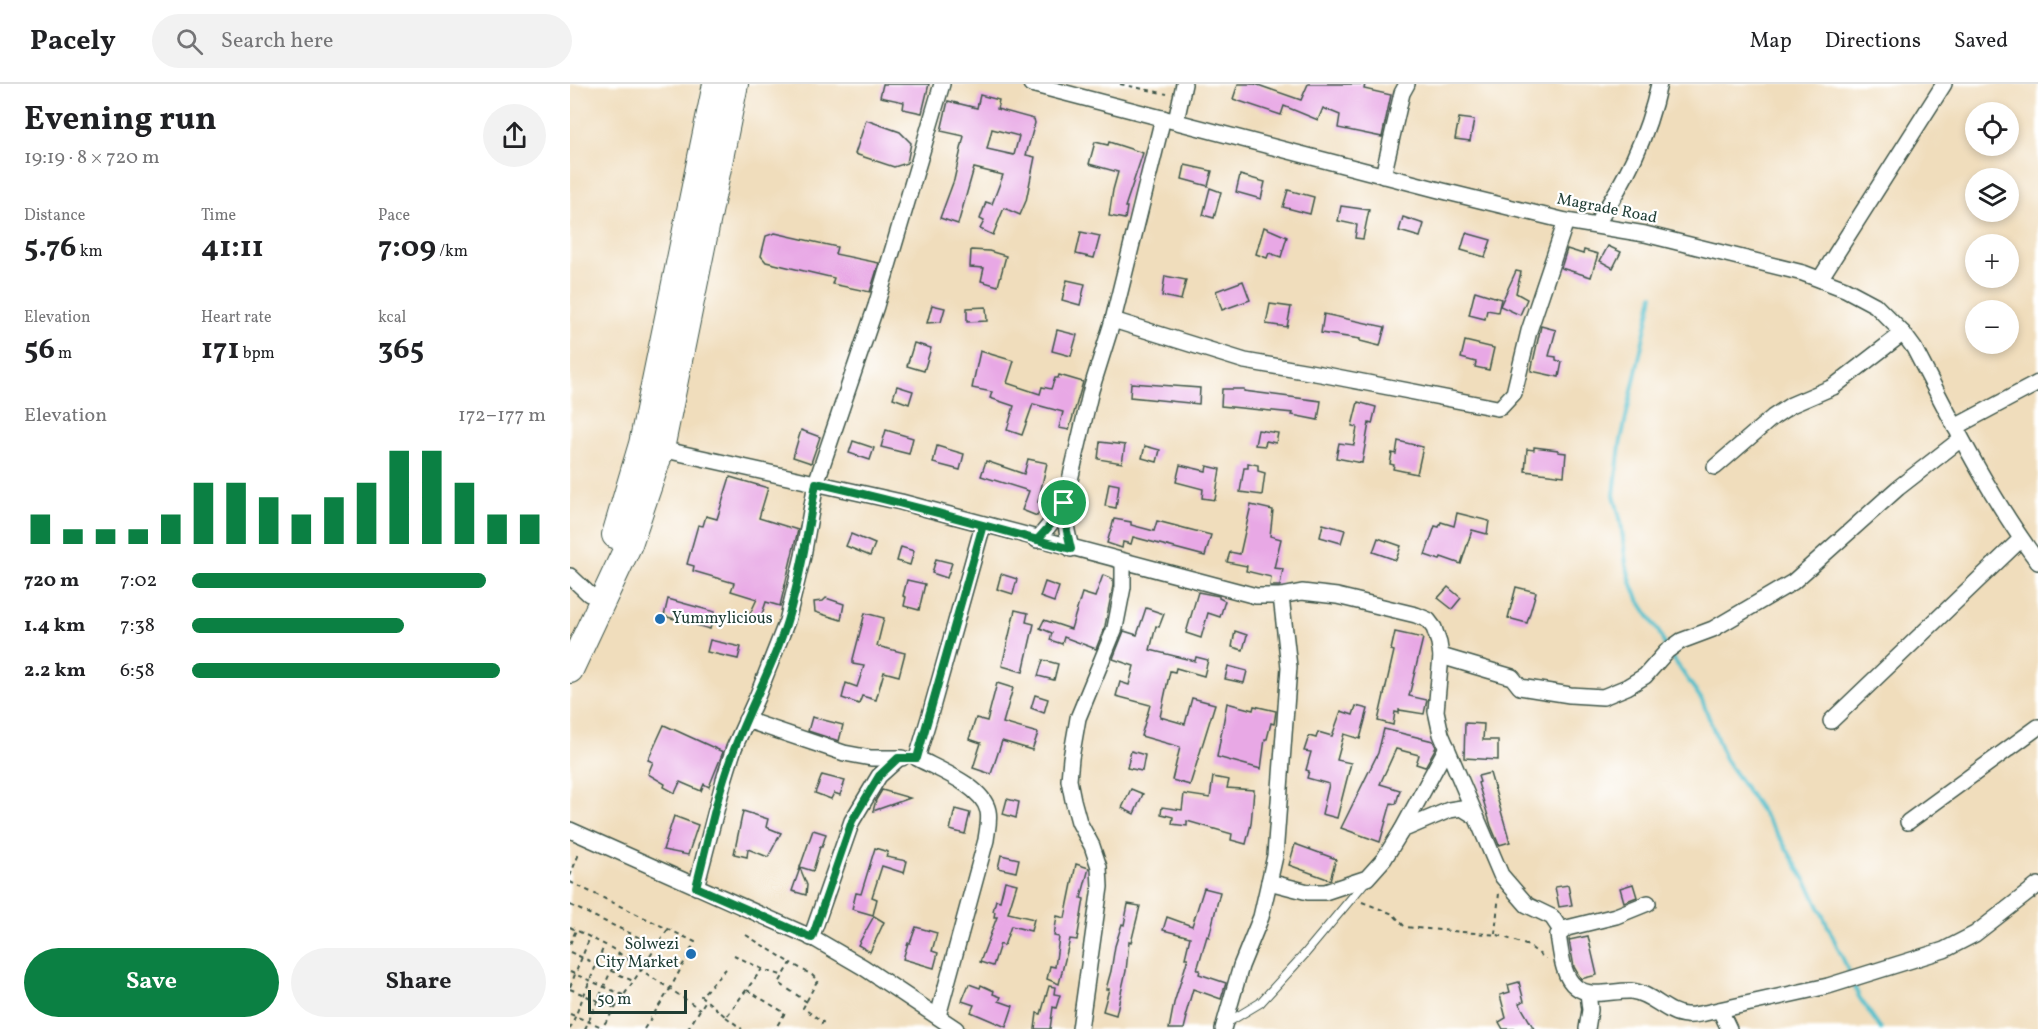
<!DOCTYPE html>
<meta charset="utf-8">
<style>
body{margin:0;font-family:Vollkorn,serif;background:#f2f2f2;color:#202124;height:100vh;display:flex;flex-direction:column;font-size:22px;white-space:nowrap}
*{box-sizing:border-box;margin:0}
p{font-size:20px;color:#757577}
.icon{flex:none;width:33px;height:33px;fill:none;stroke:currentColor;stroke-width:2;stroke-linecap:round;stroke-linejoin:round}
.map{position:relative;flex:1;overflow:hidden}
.sheet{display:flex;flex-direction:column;background:#fff;width:570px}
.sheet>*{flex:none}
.fabs{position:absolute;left:1395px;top:18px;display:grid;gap:12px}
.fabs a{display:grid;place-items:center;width:54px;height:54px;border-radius:50%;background:#fff;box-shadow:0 3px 9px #0003;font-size:30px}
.scale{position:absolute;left:18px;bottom:15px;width:99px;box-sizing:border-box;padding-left:6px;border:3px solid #1f3d34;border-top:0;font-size:16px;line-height:21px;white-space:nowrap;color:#1f3d34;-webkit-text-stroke:4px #fff;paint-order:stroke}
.pin{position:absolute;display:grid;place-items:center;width:51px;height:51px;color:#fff;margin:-26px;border:3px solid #fff;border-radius:50%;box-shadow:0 2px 6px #0007}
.round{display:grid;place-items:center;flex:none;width:63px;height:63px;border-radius:32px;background:#f2f2f2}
.head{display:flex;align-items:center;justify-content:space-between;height:102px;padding:0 24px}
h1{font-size:33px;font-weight:700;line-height:45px}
.figures{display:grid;grid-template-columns:repeat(3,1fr);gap:9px;height:102px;padding:6px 24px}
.figures div{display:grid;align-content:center}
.figures b{font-size:30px;font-weight:700}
.figures small{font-size:16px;font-weight:400}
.figures p{font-size:16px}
.chart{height:168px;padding:12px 24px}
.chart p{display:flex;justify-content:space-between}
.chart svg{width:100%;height:108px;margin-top:6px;stroke:#0b8043;stroke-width:6}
.button{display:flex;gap:12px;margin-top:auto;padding:12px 24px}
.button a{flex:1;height:69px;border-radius:36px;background:#0b8043;color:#fff;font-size:24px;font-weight:700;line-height:69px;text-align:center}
.button a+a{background:#f2f2f2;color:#202124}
ul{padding:0 24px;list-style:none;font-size:20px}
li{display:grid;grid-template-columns:96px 72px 1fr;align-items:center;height:45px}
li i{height:15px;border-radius:8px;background:#0b8043}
header{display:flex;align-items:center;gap:36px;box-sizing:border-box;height:84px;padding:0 30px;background:#fff;border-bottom:2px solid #e0e0e0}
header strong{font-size:28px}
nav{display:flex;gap:33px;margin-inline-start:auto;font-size:21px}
.search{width:420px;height:54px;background:#f2f2f2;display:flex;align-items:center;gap:15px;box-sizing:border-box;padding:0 21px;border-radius:33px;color:#757577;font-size:22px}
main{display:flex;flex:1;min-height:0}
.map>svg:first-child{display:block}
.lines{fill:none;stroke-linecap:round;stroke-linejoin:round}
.stream{stroke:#51beca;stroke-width:4}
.building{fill:#e8a8e5;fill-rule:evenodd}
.service-casing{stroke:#3e5548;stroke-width:10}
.minor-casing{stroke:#3e5548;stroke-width:18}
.trunk-casing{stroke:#3e5548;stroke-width:28}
.path{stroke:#3e5548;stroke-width:2;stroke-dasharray:4.5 4.5;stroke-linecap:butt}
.service{stroke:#fff;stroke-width:8}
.minor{stroke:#fff;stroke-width:15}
.trunk{stroke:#fff;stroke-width:26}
.route-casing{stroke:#fff;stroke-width:12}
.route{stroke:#0b8043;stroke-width:8}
.poi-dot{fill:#1f6fb2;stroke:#fff;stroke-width:2}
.labels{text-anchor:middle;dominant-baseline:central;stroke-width:4.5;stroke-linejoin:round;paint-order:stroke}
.street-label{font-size:16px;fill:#1f3d34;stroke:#fff}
.poi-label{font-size:16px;fill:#1f3d34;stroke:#fff;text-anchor:start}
</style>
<header>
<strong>Pacely</strong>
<div class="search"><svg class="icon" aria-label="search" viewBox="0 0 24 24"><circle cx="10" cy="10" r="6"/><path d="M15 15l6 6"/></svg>Search here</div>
<nav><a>Map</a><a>Directions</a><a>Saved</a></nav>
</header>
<main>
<section class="sheet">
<div class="head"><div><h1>Evening run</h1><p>19:19 · 8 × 720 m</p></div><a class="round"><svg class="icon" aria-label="share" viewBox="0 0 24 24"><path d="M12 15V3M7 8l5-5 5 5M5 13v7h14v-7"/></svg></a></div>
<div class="figures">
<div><p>Distance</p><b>5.76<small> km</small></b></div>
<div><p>Time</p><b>41:11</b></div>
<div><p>Pace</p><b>7:09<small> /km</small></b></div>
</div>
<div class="figures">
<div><p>Elevation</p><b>56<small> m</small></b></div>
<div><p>Heart rate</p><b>171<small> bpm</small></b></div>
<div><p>kcal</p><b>365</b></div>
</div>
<div class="chart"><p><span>Elevation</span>172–177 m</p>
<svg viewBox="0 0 160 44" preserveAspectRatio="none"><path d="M5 44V32M15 44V38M25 44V38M35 44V38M45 44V32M55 44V19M65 44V19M75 44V25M85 44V32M95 44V25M105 44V19M115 44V6M125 44V6M135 44V19M145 44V32M155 44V32"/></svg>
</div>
<ul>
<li><b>720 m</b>7:02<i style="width:83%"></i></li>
<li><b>1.4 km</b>7:38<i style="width:60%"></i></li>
<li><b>2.2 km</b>6:58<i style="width:87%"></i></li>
</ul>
<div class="button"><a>Save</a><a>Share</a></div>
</section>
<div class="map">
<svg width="1468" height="945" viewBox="0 0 1468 945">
<rect width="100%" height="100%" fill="#fff"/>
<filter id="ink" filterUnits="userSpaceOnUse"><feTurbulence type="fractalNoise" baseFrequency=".0167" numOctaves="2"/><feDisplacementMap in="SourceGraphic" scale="12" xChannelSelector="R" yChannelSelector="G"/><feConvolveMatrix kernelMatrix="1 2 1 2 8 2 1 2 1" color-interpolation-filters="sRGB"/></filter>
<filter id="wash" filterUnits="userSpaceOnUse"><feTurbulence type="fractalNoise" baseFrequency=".008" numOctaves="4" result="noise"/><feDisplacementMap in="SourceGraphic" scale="24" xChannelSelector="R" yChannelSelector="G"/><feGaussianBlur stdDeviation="1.35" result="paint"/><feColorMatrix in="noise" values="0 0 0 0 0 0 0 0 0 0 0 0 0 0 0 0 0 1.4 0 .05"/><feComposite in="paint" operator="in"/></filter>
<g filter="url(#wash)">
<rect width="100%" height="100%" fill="#f0ddbc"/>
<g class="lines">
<g class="stream">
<path d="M1083 211 1050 361 1044 411 1051 438 1056 480 1061 498 1068 515 1089 548 1096 564"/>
<path d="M1100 570 1132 616 1155 675 1212 757 1241 806 1281 892"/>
<path d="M1283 899 1289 913 1311 945"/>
</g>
</g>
<g id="blocks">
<g class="building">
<path d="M313 0H359L352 29 333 25 334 18 310 13Z"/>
<path d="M668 0H685L731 16 738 0H795L794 5 821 11 812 53 768 44 770 31 753 24 748 36 714 22 711 31 663 15Z"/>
<path d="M410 11 429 16 427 25 464 35 465 39 456 71 465 73 456 117 450 131 434 124 423 151 410 145 414 137 410 135 416 118 422 120 433 91 404 84 388 140 370 134 384 96 394 52 371 47 378 17 407 24ZM422 45 449 52 444 71 417 65Z"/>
<path d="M889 34 904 36 900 57 885 55Z"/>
<path d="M296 36 330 48 341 59 337 79 324 83 285 70Z"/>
<path d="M525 58 538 61 539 58 573 69 555 123H557L555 135 539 132 543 106 548 88 519 80Z"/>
<path d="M615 81 642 87 638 102 612 95Z"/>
<path d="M670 91 695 98 691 115 666 108Z"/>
<path d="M640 104 651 108 644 134 633 131Z"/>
<path d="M718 106 744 113 740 130 713 123Z"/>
<path d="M771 122 799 126 793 155 785 154 787 141 768 137Z"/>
<path d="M833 133 854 140 850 153 829 147Z"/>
<path d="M694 143 717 153 711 173 699 169 697 174 686 170Z"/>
<path d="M511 148 530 152 524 174 506 170Z"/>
<path d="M205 149 267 163 265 170 309 179 300 208 262 200 264 194 196 178 191 172 196 152Z"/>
<path d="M896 149 921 156 915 173 891 166Z"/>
<path d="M1038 162 1051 168 1043 184 1030 177Z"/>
<path d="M997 165 1013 170 1014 166 1028 170 1021 193 991 184Z"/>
<path d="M401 166 419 167 436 172 428 202 411 197 414 184 400 183Z"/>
<path d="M946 187 951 188 946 209 957 215 950 231 930 222Z"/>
<path d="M595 192 616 196 611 216 592 212Z"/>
<path d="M497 196 515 200 510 221 492 216Z"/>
<path d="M673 197 680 216 652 226 646 207Z"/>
<path d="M905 207 931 215 928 228 917 226 915 235 899 231Z"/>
<path d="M700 220 721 223 717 243 696 240Z"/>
<path d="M362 221 375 224 371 238 357 239Z"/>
<path d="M416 223 417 237 397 238V224Z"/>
<path d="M754 230 815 243 810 262 790 257V255L751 249Z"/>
<path d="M971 242 986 246 979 272 986 273V276L992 278 989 293 961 287Z"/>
<path d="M487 246 507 251 501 272 482 267Z"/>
<path d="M895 257 924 264 919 286 905 283 906 278 891 274Z"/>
<path d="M344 259 361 264 354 287 337 282Z"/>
<path d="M410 267 444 277 437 299 470 310 472 303 481 305 485 294H488L489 291 513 298 499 346 489 344 493 328 463 320 452 351 437 346 444 322 420 314 422 308 402 304Z"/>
<path d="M561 299 630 304 629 320 560 313Z"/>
<path d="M327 302 343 307 339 320 323 314Z"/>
<path d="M652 305H674V307L751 317 748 336 722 331 723 329 651 322Z"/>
<path d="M788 318 806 323 802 340 799 339 792 379 766 374 769 359 784 361 787 343 782 342Z"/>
<path d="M231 346 250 353 241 379 223 373Z"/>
<path d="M316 346 343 354 339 370 311 363Z"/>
<path d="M688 346 708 349 706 359 696 357 695 362 685 361Z"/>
<path d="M283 357 304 364 300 376 279 369Z"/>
<path d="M828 357 853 363 847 390 823 385 824 381 820 380 822 369 826 370Z"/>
<path d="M530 358 555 361 552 379 528 375Z"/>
<path d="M367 362 394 370 390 386 363 379Z"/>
<path d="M575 362 590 366 587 378 572 374Z"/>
<path d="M964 363 988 366V368L996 369 994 392 955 387 957 365 964 366Z"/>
<path d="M458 375 477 379 468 418 472 420 467 432 452 426 459 407 411 392 416 377 454 390Z"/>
<path d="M678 379 688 381V387L695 389 692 411 670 408 674 384H678Z"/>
<path d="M610 381 636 387 637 382 650 385 645 416 632 414 633 405 606 398Z"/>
<path d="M160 393 198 404 189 434 228 446 210 522 196 518 190 536 179 532 187 515 161 507 164 499 123 487 124 482 117 480 128 441 133 442 136 432 147 435Z"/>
<path d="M539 399 549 401 546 424 535 422Z"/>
<path d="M681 421 703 426 700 452 711 455 704 484 713 485 710 502H700L701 493 676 487 677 482 657 478 660 468 670 470Z"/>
<path d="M887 429 919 437 917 450 902 446 891 480 871 473 870 476 855 471 865 442 869 443 871 438 884 442Z"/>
<path d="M544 435 561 438V441L584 447 587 437 641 451 635 472 563 453 561 460 553 458 552 464 537 459Z"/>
<path d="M753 440 775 446 771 459 750 453Z"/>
<path d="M281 450 305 460 300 472 276 462Z"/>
<path d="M808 454 831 462 826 476 803 468Z"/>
<path d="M331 463 344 467 340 481 327 477Z"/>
<path d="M366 475 382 479 377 494 362 489Z"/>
<path d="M431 490 447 495 443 510 427 505Z"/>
<path d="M533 491 543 495V502L535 542 526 565 494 553 492 560 480 556 482 549 470 544 474 536 501 545 512 509 525 513Z"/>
<path d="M337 496 355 500 349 526 334 522 336 513 333 512Z"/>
<path d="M475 498 489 503 484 518 470 513Z"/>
<path d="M878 503 891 514 882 525 868 514Z"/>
<path d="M946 503 966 508 957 539 938 534Z"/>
<path d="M628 508 649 512V514L655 517 650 533 638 529 631 554 616 549Z"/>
<path d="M256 514 274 520 271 536 245 528 244 518 253 517Z"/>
<path d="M98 515 145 528 140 545 94 532Z"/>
<path d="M576 524 594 530 589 543 586 542 580 566 625 577 626 573 638 576 634 592 606 584 605 588 600 587 590 633 615 640 622 614 645 620 620 701 602 696 610 663 571 652 580 621 546 612 550 598 559 601 564 582 543 575 544 572 554 547 567 551Z"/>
<path d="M445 526 458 529 456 538 464 540 453 588 432 582Z"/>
<path d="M295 529 314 534 307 562 335 569 329 592 314 588 306 616 292 612 289 620 272 614 276 599 287 603 294 582 283 580V575Z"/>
<path d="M665 547 677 551 673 566 662 563Z"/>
<path d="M825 548 853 554 839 612 857 616 854 630 829 626V629L825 628 823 641 808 637 824 567 821 566Z"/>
<path d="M140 556 171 563 168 575 137 568Z"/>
<path d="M473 576 488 580 484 596 468 592Z"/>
<path d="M658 582 677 587 674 599 655 595Z"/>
<path d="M427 599 443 604 433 639 468 649 462 666 432 657 421 690 403 684 411 659 399 655 406 634 417 637Z"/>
<path d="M465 611 478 615 474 629 461 624Z"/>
<path d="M657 619 683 626 684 622 706 627 704 640 701 639 697 655H695L691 685 647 673Z"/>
<path d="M786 622 798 625 790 655 774 650 767 676 781 679 767 734 752 730 759 700 737 694 739 687 736 686 741 668 734 667 739 652 746 654 748 648 762 652 771 627 783 631Z"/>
<path d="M242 633 273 641 269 657 238 647Z"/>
<path d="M895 639 914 640 913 656H928V676L894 674Z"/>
<path d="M94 641 153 668 139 703 134 700 131 707 110 698 105 709 94 703 95 700 78 690 83 678 78 676Z"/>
<path d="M814 645 863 657 866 663 855 683 846 680 849 671 826 665 810 700 830 706 826 720 821 719 810 758 771 744 808 669Z"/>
<path d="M561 667 575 671 572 687 557 684Z"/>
<path d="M920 689 940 758 929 761 921 742 908 699 910 698 908 692Z"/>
<path d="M252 691 275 697 270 711 264 709 261 715 245 709Z"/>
<path d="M643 693 659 696 657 704 684 706 681 740 676 760 661 756 662 750 617 737V742L602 740 603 733 591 730 592 723 612 726 614 710 640 714Z"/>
<path d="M561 705 573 710 564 730 552 724Z"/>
<path d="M312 706 340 714 303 727 306 716Z"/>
<path d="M437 715 449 718 446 734 433 730Z"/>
<path d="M385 725 400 729 395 750 380 746Z"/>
<path d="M173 727 198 735 196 743 211 749 198 773 178 765 177 773 164 770Z"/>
<path d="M104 732 128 741 118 771 93 766Z"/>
<path d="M243 746 256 750 252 763H250L243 787 230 783Z"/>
<path d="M725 760 766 775 760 796 719 781Z"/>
<path d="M305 764 318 768 316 773 337 777 334 789 312 782 302 813 307 815 303 831 282 825 286 809 291 810Z"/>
<path d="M431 771 449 775 446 788 428 784Z"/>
<path d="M506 780 519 784 511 814 514 815 507 856 500 855 489 900 477 895 480 882 485 883 489 853 484 852 487 832 495 834Z"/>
<path d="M230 784 237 801 236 811 222 807Z"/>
<path d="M435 797 447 800 438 829 464 835 461 847 441 842 434 862 430 860 423 882 410 878 427 833H424L425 828 423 827 426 816 430 817Z"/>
<path d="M1063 800 1067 813 1054 818 1050 804Z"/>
<path d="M998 801 1002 821 989 823 985 803Z"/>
<path d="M634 804 650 808 639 853 637 852 627 886H630L629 890 656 899 651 915 623 905 615 933H617L614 945H599L604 919 618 874H615L620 853 593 846 597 833 622 842Z"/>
<path d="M558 820 570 822 561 859 559 858 556 887 546 931 533 927 539 905H536L541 887 545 862 552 840 554 841Z"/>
<path d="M304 832 314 838 300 868 288 861Z"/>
<path d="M346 843 367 849 362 867 368 869 364 884 333 875 338 859H340Z"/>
<path d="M1018 852 1027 891 1011 895 1004 883 999 856Z"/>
<path d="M949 898 954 917 949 919 964 945H933L929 938 936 934 930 911 940 908 938 901Z"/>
<path d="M399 900 410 904 411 901 424 907 423 910 431 913 429 917 443 922 436 943 401 928 404 921 392 917Z"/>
<path d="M479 902 485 903 484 910 490 911 486 924 483 923 480 945H465L467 929 471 930Z"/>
</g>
</g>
</g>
<g filter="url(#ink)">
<use href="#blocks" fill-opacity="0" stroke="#3e5548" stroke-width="1.5"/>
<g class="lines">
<g class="service-casing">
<path id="service" d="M655 940 690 919 734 871 795 798"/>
</g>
<g class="minor-casing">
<g id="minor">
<path d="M461 0 869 106 996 137 1075 150 1233 189 1275 205 1305 221 1333 249 1344 264C1382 337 1419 412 1468 478"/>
<path d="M606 37 614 0"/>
<path d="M813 92 832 9 837 0"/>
<path d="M1026 141C1056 95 1077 55 1089 0"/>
<path d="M1250 195 1374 0"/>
<path d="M543 236 675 277 751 290 927 324 931 323 944 309 959 247 996 137"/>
<path d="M1385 343 1468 299"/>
<path d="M91 365 331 418 686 512H711L719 583 705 772 691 833 671 882 653 945"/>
<path d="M1145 383 1203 333 1221 321 1263 303 1333 249"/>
<path d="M494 419 497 447 501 465"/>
<path d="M467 456 490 428 496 413 521 306 543 236 593 34"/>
<path d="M0 492 19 510"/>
<path d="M711 512 732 508 767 512 846 531 858 536 864 544 869 559 871 572 866 627 871 650 931 791 957 821 982 833 992 848"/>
<path d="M871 572 942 593 950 603 1000 611 1033 613 1057 603 1075 592 1097 567 1111 557 1143 545 1223 498 1328 404 1391 355"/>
<path d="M176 636 274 669 301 674H332"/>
<path d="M1261 637 1451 455"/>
<path d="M1338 738 1468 643"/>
<path d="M0 746 245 855 293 883 386 945"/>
<path d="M832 746 879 726 892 724 905 732"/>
<path d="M699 798 738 808H755L797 794 814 775 832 746 877 663"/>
<path d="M126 803 154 696 164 664 187 613 217 537 233 472 246 399 306 222 372 0"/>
<path d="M1078 819 1046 832 997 844 988 851C991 867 992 893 1006 903 1021 915 1043 906 1061 907 1082 909 1096 930 1116 931 1122 932 1129 930 1135 929L1258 902 1374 866 1405 850 1468 801"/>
<path d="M241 854 282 737 309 692 329 674"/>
<path d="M1150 926 1159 945"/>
<path d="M368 932 416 756C417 747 420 736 418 727 413 702 367 685 347 674L359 634 413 441"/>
<path d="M510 945 530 803 529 783 522 762 509 738 503 716 499 696 501 674 508 634 545 544 553 503V478"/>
<path d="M1017 945 1020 926 1018 909"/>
</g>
</g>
<g class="trunk-casing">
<g id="trunk">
<path d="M45 451 72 360 146 0"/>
<path d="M0 586 59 460 91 365 165 0"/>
</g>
</g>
<g class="path">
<path d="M550 0 597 10"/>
<path d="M0 792 10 767"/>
<path d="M0 798 125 858 100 905 71 886 98 845"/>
<path d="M792 818 823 830 835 843 928 851 959 862 976 875"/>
<path d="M0 821 87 862"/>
<path d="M0 843 45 866 71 886 31 945"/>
<path d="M925 850 929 809"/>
<path d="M176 851 221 879"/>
<path d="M0 860 6 846"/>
<path d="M0 868 63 897"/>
<path d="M164 871 192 885"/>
<path d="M156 885 131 912 156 933 192 885 214 892"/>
<path d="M0 888 53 911"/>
<path d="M0 903 20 853"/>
<path d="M0 905 45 924"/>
<path d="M177 906 215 929 205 945"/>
<path d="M237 918 209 899 221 879 242 891 248 897 246 899 233 924 253 938 249 944"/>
<path d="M0 930 32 943"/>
<path d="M156 933 172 945"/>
<path d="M0 945 34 862"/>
<path d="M15 945 49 869"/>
<path d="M74 945 100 905 130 925"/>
<path d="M118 945 136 916"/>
</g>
<use href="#service" class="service"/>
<use href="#minor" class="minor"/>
<use href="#trunk" class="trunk"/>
</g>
</g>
<g class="lines" filter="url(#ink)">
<g class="route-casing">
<path id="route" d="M494 419C488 434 478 444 467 456L413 441 347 674H328L309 692 282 737 242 854 126 803C138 757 147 708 165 663 181 620 204 581 217 537 231 492 238 445 246 399 332 418 416 442 501 465L497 447 494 419"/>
</g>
<use href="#route" class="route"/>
</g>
<g class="poi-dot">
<circle cx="90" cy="535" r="6"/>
<circle cx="121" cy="870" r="6"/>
</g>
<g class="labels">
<g class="street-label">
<text transform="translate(1037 125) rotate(11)">Magrade Road</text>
</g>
<g class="poi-label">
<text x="102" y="535">Yummylicious</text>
<text x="109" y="861" text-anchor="end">Solwezi<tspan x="109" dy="18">City Market</tspan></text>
</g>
</g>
</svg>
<div class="fabs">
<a><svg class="icon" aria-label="locate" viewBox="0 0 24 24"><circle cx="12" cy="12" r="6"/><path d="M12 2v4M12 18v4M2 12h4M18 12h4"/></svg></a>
<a><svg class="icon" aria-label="layers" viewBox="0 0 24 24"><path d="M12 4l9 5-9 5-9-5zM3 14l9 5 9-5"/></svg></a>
<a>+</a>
<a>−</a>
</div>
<div class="scale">50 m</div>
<div class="pin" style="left:494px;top:419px;background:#1e9e55"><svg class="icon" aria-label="arrive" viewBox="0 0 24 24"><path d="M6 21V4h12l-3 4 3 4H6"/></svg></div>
</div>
</main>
